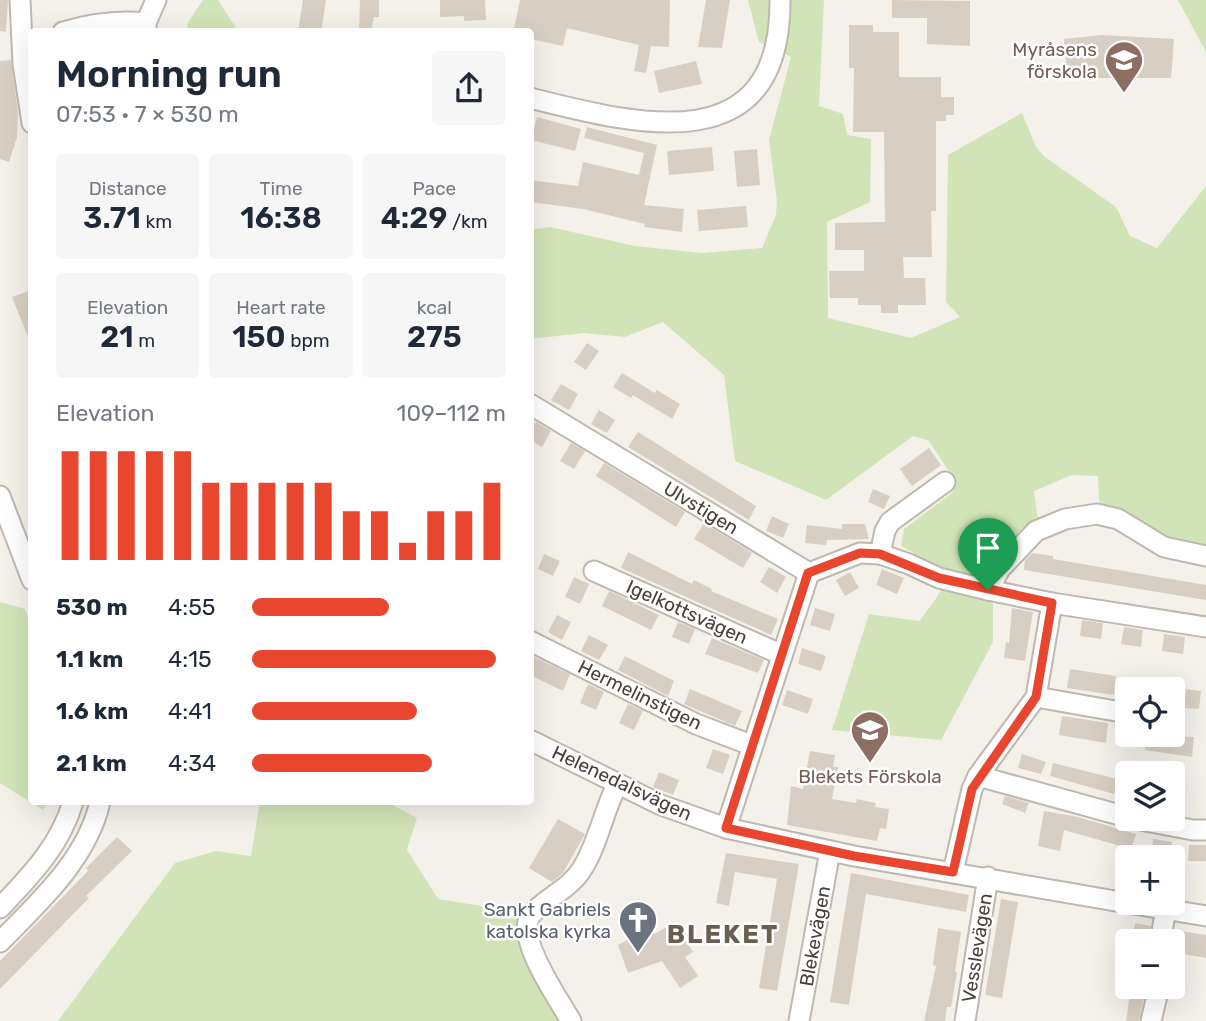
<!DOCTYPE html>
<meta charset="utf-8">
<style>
body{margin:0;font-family:Rubik,sans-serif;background:#f6f6f7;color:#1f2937;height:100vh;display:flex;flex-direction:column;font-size:26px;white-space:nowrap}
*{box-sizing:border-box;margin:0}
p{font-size:23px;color:#747a83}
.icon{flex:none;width:38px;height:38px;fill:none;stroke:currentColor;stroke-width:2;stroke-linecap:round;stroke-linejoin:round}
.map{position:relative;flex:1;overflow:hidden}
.panel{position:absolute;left:28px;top:28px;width:506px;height:777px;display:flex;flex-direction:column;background:#fff;border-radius:7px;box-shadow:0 7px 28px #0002}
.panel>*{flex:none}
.fabs{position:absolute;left:1115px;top:677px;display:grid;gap:14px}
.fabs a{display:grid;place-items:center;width:70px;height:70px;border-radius:7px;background:#fff;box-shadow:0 7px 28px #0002;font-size:35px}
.pin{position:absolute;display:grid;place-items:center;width:60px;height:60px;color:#fff;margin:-72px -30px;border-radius:50% 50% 50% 0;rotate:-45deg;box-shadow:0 0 7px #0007}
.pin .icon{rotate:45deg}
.round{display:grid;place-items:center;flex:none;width:74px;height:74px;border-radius:7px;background:#f6f6f7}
.summary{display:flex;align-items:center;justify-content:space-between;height:119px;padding:0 28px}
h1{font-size:38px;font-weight:600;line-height:52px}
.metrics{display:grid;grid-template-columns:repeat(3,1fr);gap:10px;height:119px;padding:7px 28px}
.metrics div{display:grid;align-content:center;border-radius:7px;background:#f6f6f7;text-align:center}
.metrics b{font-size:30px;font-weight:600}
.metrics small{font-size:19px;font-weight:400}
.metrics p{font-size:19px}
.chart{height:196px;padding:14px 28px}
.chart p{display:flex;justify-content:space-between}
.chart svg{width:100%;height:126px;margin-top:7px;stroke:#e8462e;stroke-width:6}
ul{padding:0 28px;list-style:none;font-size:23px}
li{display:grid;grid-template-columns:112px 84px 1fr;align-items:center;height:52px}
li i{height:18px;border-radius:9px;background:#e8462e}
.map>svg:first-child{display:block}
.green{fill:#d1e4b7}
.building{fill:#d8cfc4}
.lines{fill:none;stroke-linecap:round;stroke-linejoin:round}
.minor-casing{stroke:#bfb8ae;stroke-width:23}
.minor{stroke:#fff;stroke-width:19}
.route-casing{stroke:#fff;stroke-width:14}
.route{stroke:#e8462e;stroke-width:9}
.labels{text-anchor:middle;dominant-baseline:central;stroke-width:5;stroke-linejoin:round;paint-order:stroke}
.education-label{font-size:19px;fill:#785e54;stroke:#fff;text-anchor:end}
.street-label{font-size:19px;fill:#474139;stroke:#fff}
.worship-label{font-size:19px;fill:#5b616d;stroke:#fff;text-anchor:end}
.district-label{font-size:26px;font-weight:bold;letter-spacing:2px;fill:#695f51;stroke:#fff}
</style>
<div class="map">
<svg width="1206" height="1021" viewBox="0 0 1206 1021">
<rect width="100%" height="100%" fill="#f4f1eb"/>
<g class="green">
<path d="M203 0H218L238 31H189L187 24Z"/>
<path d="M748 0H824L819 106 843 114 847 135 871 139 870 202 827 222 828 318 911 338 960 317 946 302 948 155 1022 113 1036 147 1045 157 1116 207 1130 236 1157 248 1206 186V549L1160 538 1099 501 1098 476 1072 475 1034 491 1038 520 1018 534 993 566V642L941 740 832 730 869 614 919 621 936 599 950 573 901 546 904 529 952 493 957 484 929 441 913 436 826 500 735 461 724 375 663 322 625 337 584 333 530 339V230L550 227 635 246 702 253 762 248 776 215 777 201 769 140 791 57 759 42Z"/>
<path d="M1178 0H1206V52Z"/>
<path d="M0 602 25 609 31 627 32 802H48L43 810 0 783Z"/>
<path d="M260 802H387L417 818 407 850 438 899 507 910 521 920C513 949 544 994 559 1021H58L175 863 216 851 251 856Z"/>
</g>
<g class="building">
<path d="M0 0H8L6 32 0 31Z"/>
<path d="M303 0H326L321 32H298Z"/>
<path d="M360 0H379V17H374L371 32H359Z"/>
<path d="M440 0H485L486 20 464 21V16L440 17Z"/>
<path d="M520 0H670L669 47 651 46 646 73 634 71 639 45 567 28 563 46 530 39V32L514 29Z"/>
<path d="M706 0H730L722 48 698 47Z"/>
<path d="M892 0 970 1V46L927 44V18H892Z"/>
<path d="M849 25H873V32H899V77H941V97H954V115H946V121H936V211H931L932 257H903L904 278H925L926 305H898V313H881V305H858V298H830L829 271H864V250H835V223L885 222 884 132H853L854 68H849Z"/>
<path d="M1102 35 1174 39 1171 78H1067L1064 39Z"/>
<path d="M11 60 18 113 17 137 9 162 0 159V61Z"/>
<path d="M696 61 702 84 659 93 654 71Z"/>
<path d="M537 117 581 129 575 151 531 140Z"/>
<path d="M587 127 657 145 644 205 684 209 682 232 644 227 645 224 583 209 530 202V180L578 186 583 162 639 175 644 153 584 138Z"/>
<path d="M712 147 714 171 669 175 667 151Z"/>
<path d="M757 149 760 185 737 187 734 151Z"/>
<path d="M746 206 748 227 699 231 697 210Z"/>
<path d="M32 290V344H31L12 297Z"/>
<path d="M587 343 599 351 586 370 574 362Z"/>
<path d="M622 373 655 393 657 390 680 404 672 419 633 395 631 398 613 387Z"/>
<path d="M561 384 578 394 569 410 551 400Z"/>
<path d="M599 410 615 420 607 433 591 424Z"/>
<path d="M536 422 551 431 542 447 530 440V433Z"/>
<path d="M638 432 756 506 749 520 628 447Z"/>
<path d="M571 443 585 451 574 469 560 461Z"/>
<path d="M929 448 941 465 912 486 900 469Z"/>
<path d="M604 463 685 512 676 527 596 476Z"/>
<path d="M873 489 890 496 884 509 868 502Z"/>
<path d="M772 516 789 524 783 538 766 531Z"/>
<path d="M704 523 752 553 743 568 694 539Z"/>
<path d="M842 524H865L869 539 827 540 826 545 805 543 807 525 842 529Z"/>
<path d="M628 552 692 584 694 580 712 589 711 591 778 619 771 635 621 568Z"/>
<path d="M1032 553 1053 556V559L1206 585V600L1024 570 1025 560Z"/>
<path d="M544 554 560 561 553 576 538 569Z"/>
<path d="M769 567 786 577 777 593 760 582Z"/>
<path d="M882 569 904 578 897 594 876 585Z"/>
<path d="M850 572 859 588 845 596 836 580Z"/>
<path d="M574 577 589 584 580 604 565 597Z"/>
<path d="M609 591 659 615 651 630 602 606Z"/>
<path d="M815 608 835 614 830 631 810 625Z"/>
<path d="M1012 608 1033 612 1025 661 1004 658 1006 642 1009 643Z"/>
<path d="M557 615 571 622 562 640 548 632Z"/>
<path d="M1082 620 1103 623 1101 639 1080 636Z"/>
<path d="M678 622 695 629 689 644 672 637Z"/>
<path d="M1124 627 1143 630 1141 647 1121 644Z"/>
<path d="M1164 634 1185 637 1183 654 1162 651Z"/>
<path d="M589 635 608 645 599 660 581 651Z"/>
<path d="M712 638 764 660 758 673 705 654Z"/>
<path d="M802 648 826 656 821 671 798 664Z"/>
<path d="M530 655 570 674 563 691 530 675Z"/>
<path d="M625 656 674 681 668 696 618 670Z"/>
<path d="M1070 669 1116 676 1114 695 1067 688Z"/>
<path d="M588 684 604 692 596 710 580 703Z"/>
<path d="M690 689 742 711 735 726 684 704Z"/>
<path d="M1186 689 1201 691 1199 709 1184 708Z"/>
<path d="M787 690 813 699 808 714 782 705Z"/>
<path d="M628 704 643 711 634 730 619 723Z"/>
<path d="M1062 716 1108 723 1106 743 1059 735Z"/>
<path d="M1147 735 1194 737 1192 757 1145 750Z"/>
<path d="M713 749 730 755 723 774 706 768Z"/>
<path d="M810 751 835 755 833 767H838L832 799 856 803 857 799 876 803 875 807 889 809 886 829 880 828 877 841 787 825 791 786 803 789Z"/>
<path d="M1022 754 1046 762 1041 774 1018 768Z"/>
<path d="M1053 763 1117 779 1114 794 1050 776Z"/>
<path d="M659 772 679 780 673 795 653 787Z"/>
<path d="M1005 796 1029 803 1025 813 1002 804Z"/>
<path d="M1044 811 1078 817 1136 834 1131 849 1064 830 1060 851 1038 846Z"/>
<path d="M558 819 585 834 563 873 552 882 529 868Z"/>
<path d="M117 837 132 851 86 896 89 898 0 989V961L88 871 86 868Z"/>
<path d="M1153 839 1172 842 1170 858 1151 855Z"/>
<path d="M1189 845H1206V861H1188Z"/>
<path d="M726 853 799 864 777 991 759 988 777 879 735 872 729 906 716 903Z"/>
<path d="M851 873 969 895 966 912 866 894 849 1005 830 1002Z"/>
<path d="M1001 899 1018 902 1002 998 985 995Z"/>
<path d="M675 922 693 952 685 957 698 976 680 988 662 961 628 973 618 945 651 928 654 934Z"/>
<path d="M1135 923 1151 926 1148 942H1132Z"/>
<path d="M938 928 961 932 955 972H957L951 1007H947L945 1021H924L936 966 933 965Z"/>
<path d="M1175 930 1206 935V958L1172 952Z"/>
<path d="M1131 987H1146L1139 1021H1126Z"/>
</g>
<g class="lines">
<g class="minor-casing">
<g id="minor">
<path d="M20 0 23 64 32 123"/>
<path d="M63 32C90 24 118 20 146 23"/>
<path d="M146 32V23L156 0"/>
<path d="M530 98C637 125 781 163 780 0"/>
<path d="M530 404 809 573 860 553 880 554 909 564 939 578 988 590 1052 603 1206 627"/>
<path d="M0 496 32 580"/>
<path d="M880 554 885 531 890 522 945 482"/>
<path d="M594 571 780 654"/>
<path d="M988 590 1000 569 1036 531 1065 519 1097 514 1118 519 1164 547 1206 556"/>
<path d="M530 641 696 724 751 745"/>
<path d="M1036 697 1127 713"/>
<path d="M530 740 661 805 726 828 854 856 1127 903"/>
<path d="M978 776 1036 697 1052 603"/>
<path d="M1135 819 1193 830H1206"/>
<path d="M726 828 809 573"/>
<path d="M953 872 972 789 978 776 1127 817"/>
<path d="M1127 903 1206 916"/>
<path d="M0 908C31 875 60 846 73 802"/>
<path d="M0 942C40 901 87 859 100 802"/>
<path d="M1160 942 1166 909"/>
<path d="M571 1021C559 1000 514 936 531 915 546 897 569 890 582 869 598 844 603 812 617 785"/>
<path d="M799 1021 830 851"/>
<path d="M965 1021 988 877"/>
<path d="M1151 1021 1159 987"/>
</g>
</g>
<use href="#minor" class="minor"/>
</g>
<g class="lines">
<g class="route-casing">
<path id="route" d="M860 553 880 554 939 578 1052 603 1036 697 972 789 953 872 854 856 726 828 808 573Z"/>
</g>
<use href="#route" class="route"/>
</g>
<defs>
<g id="school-pin" transform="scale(2.0125)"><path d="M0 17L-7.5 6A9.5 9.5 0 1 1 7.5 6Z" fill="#8d6e63" stroke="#fff"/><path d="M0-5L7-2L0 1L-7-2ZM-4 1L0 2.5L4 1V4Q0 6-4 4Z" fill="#fff"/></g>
<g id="church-pin" transform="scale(2.0125)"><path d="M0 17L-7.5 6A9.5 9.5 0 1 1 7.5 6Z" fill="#6b7280" stroke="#fff"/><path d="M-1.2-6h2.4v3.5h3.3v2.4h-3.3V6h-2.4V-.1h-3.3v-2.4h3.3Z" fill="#fff"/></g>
</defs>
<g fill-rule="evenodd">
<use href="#school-pin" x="1124" y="60"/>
<use href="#school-pin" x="870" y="730"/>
<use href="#church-pin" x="638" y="920"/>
</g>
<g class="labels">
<g class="education-label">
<text x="1097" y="49">Myråsens<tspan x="1097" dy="22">förskola</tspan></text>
<text x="870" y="776" text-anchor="middle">Blekets Förskola</text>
</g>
<g class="street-label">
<text transform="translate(701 508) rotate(31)">Ulvstigen</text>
<text transform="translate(687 612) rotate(24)">Igelkottsvägen</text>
<text transform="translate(640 695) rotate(26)">Hermelinstigen</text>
<text transform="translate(622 783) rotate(25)">Helenedalsvägen</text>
<text transform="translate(815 936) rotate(-80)">Blekevägen</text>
<text transform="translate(977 948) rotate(-81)">Vesslevägen</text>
</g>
<g class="worship-label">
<text x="611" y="909">Sankt Gabriels<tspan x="611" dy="22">katolska kyrka</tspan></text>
</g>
<g class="district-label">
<text x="723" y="934">BLEKET</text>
</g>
</g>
</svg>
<div class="fabs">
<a><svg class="icon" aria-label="locate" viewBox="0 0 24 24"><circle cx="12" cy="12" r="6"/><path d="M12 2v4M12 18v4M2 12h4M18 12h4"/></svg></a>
<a><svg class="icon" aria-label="layers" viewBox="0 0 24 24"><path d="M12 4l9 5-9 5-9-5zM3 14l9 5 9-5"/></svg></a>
<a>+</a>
<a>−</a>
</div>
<div class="pin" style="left:988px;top:590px;background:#1e9e55"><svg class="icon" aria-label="arrive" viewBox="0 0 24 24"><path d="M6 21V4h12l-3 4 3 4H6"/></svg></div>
<section class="panel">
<div class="summary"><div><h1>Morning run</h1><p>07:53 · 7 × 530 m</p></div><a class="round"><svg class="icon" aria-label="share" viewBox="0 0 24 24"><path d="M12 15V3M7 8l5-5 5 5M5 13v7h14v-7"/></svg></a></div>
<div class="metrics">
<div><p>Distance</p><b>3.71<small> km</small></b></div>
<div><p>Time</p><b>16:38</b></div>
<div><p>Pace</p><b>4:29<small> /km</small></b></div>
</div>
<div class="metrics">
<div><p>Elevation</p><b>21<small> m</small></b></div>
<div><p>Heart rate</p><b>150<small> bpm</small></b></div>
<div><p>kcal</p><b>275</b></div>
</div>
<div class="chart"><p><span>Elevation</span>109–112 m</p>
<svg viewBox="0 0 160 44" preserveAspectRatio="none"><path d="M5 44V6M15 44V6M25 44V6M35 44V6M45 44V6M55 44V17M65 44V17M75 44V17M85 44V17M95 44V17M105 44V27M115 44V27M125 44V38M135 44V27M145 44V27M155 44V17"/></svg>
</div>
<ul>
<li><b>530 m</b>4:55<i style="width:54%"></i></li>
<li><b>1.1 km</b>4:15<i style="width:96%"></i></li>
<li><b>1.6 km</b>4:41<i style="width:65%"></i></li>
<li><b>2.1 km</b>4:34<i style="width:71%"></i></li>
</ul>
</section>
</div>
